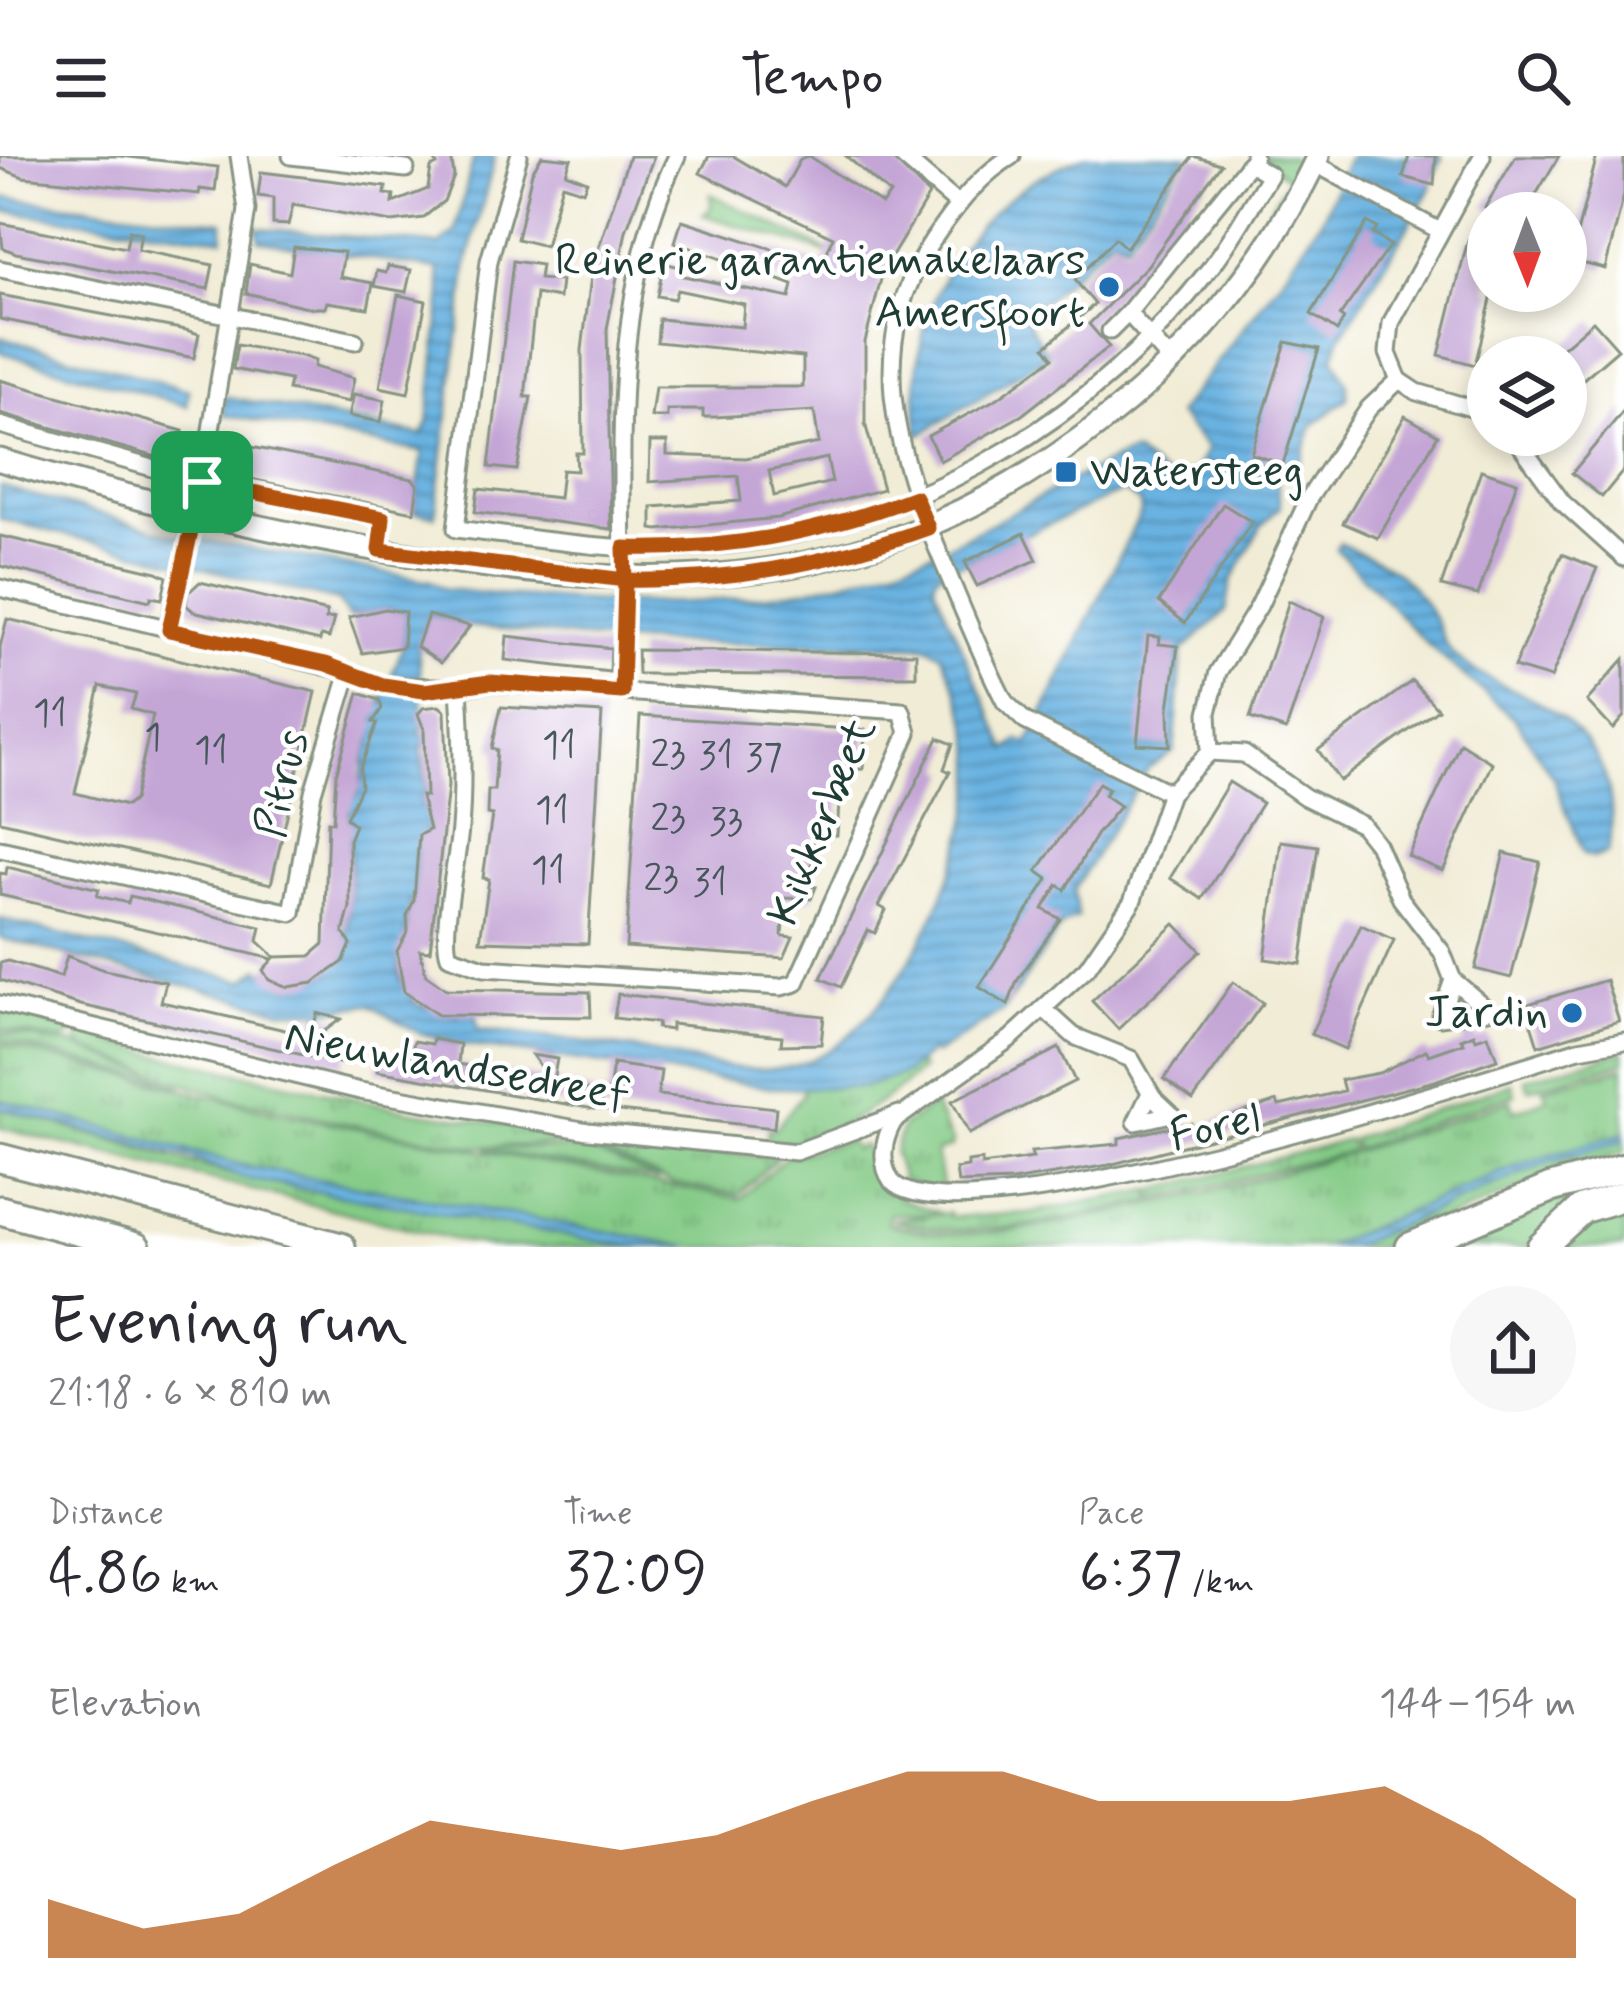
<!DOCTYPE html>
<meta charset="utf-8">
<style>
body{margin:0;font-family:Mynerve,sans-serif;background:#f7f7f7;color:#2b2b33;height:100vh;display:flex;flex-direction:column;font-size:45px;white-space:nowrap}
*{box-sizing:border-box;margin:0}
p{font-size:39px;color:#7c7c81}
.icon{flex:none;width:66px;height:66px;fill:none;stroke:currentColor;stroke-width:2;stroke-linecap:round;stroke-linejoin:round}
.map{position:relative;height:1091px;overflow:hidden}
.panel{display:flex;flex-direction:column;background:#fff;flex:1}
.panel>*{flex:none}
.needle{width:78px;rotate:179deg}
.fabs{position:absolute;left:1467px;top:36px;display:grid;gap:24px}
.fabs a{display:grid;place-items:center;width:120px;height:120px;border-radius:50%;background:#fff;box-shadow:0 6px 18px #0003;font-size:60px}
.pin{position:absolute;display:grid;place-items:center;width:102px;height:102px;color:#fff;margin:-51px;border-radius:24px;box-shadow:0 6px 18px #0006}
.round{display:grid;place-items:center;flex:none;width:126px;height:126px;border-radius:63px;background:#f7f7f7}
.summary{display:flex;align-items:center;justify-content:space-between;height:204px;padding:0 48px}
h1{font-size:66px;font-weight:600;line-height:90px}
.metrics{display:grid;grid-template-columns:repeat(3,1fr);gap:18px;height:204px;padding:12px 48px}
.metrics div{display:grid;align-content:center}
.metrics b{font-size:60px;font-weight:600}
.metrics small{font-size:33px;font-weight:400}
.metrics p{font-size:33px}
.chart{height:336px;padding:24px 48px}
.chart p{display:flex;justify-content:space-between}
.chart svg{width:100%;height:216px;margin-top:12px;fill:#b45309;opacity:.7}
header{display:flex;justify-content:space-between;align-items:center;height:156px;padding:0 48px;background:#fff;font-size:54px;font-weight:600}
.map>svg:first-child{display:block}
.grass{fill:url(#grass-tufts);stroke:#51845c;stroke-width:3}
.water{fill:url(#water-rules);stroke:#44788a;stroke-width:3;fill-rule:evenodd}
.building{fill:#c4a6d6;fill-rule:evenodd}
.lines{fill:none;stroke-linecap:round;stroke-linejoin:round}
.street-casing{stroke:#889484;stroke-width:21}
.secondary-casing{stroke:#889484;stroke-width:27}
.highway-casing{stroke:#889484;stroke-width:33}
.street{stroke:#fff;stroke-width:15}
.secondary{stroke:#fff;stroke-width:21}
.highway{stroke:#fff;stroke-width:27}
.route-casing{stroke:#fff;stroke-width:24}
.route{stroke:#b45309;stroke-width:15}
.poi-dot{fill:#1f6fb2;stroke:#fff;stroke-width:4.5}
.labels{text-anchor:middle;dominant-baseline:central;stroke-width:9;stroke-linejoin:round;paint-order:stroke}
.number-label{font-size:39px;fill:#48575c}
.poi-label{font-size:45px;fill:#1f3d34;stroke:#fff;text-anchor:end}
.street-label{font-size:45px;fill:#1f3d34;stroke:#fff}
</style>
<header><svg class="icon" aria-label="menu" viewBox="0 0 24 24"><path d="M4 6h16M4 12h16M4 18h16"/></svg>Tempo<svg class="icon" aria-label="search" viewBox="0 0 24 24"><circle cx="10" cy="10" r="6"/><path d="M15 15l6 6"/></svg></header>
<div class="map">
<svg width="1624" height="1091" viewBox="0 0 1624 1091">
<defs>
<pattern id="grass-tufts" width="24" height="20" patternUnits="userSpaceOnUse" patternTransform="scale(3)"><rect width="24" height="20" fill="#83ca85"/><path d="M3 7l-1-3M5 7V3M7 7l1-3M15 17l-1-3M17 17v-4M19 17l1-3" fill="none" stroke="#6ba56e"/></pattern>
<pattern id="water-rules" width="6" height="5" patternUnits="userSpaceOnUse" patternTransform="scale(3)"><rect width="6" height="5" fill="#69b2e1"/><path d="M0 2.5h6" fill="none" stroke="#5692b7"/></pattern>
</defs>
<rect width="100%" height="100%" fill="#fff"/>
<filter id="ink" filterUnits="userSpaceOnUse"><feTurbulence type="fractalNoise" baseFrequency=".00833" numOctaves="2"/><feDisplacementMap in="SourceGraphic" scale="24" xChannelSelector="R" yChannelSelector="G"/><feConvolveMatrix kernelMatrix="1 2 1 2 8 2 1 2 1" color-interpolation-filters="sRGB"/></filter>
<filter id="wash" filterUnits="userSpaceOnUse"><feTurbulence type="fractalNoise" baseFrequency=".004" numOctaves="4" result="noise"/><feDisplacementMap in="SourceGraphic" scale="48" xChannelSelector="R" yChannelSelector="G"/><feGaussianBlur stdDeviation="2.7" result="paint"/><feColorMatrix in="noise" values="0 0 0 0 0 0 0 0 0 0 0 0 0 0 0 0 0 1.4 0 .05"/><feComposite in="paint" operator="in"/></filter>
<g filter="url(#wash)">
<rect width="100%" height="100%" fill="#f1ecd5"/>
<g class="grass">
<path d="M1260 0H1289L1305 7 1246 113 1177 186 1167 187 1161 177 1175 160 1183 167 1243 95 1288 23Z"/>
<path d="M710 38 828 95V97L703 59 711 52Z"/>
<path d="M0 853 72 874V879L61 885 0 873Z"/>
<path d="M80 875 155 898 412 955 583 979 584 987 476 991 384 975 230 943 89 894 78 887Z"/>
<path d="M0 877 72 888 183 931 0 884Z"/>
<path d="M0 888 271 956 740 1043 787 1000 850 985 854 993 863 989 898 1042 943 1058H890L887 1067C956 1090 1035 1072 1105 1058 1245 1031 1376 991 1511 944L1514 955 1548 942 1543 933 1624 911V977L1521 1008 1325 1091H691L246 1010 0 944Z"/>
<path d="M1624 895V906L1529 933 1525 923Z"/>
<path d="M919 908 922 913C892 942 808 1000 767 984L768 973H775L803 938 804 929 865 931Z"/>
<path d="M1512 927 1515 938 1355 993 1352 983Z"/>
<path d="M933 948 952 985 951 991 936 996 944 1040 902 1023 894 997 902 971Z"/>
<path d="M0 952 240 1021 632 1091H492L456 1084 0 972Z"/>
<path d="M591 981 658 993 778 1001 738 1039 672 1027 597 994Z"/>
<path d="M1348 984 1352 995 1155 1044 1153 1034Z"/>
<path d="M1624 985V997L1567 1013 1380 1091H1350L1543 1008Z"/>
<path d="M586 993 660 1024 487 994 488 992Z"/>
<path d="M1624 1020V1032L1531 1091H1421Z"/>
<path d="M1150 1034 1152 1045C1070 1060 974 1090 892 1064L949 1057 950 1061 1028 1057Z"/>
<path d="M1624 1054V1091H1560L1597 1063Z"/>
</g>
<g class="water">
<path d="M474 0H495L468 105 435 359 414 356 423 296 224 259V240L422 279 428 267 442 137 438 113 260 85 257 72 440 89 455 76Z"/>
<path d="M1086 0H1188L1126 87 1113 80 1026 163 1048 200 919 279C901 155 968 41 1086 0Z"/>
<path d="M1349 0H1442L1429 36 1340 182 1334 201 1348 229 1347 243 1312 270 1299 309 1277 324 1280 351 1261 370 1231 426 1226 455 1182 495 1174 595 1148 613 1074 734 1078 761 1062 769 1003 855 934 899 931 895 906 917 865 931 777 932 465 889 419 877 369 848 325 855 282 854 0 782V763L244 825 260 812C271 822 281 823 295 825 373 837 344 680 350 640L356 641C367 617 360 604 372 583L367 581 403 491 404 456 386 453 349 461 338 445 0 363V330L171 378 431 425 445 433C618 452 783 462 947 390 980 376 1114 297 1134 297L1165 320 1194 316 1208 293 1177 258 1285 118 1324 59ZM1123 335 1140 347 1141 356 1028 588 1020 584 1007 594 934 429 936 419ZM428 459 470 470 619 486 925 490 942 498C957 532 974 571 974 610 974 705 888 894 787 911 738 919 681 901 633 893 581 885 530 880 478 873L474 851 457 860 417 849C382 811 408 800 407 761H411L410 745H415L417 696 425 674H430L421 641 426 635 421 592 426 586 420 575 424 569 418 559 423 558 418 489Z"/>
<path d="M0 41 223 66V82L0 55Z"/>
<path d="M0 181 189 234 187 250 0 196Z"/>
<path d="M1339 387C1388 409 1408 416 1435 464 1442 475 1443 488 1452 497 1473 520 1507 529 1533 543 1596 579 1622 626 1608 696L1594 702 1584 698 1553 622 1515 563 1429 490 1336 393Z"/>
<path d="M0 944 246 1010 691 1091H632L246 1023 194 1003 0 952Z"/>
<path d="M1624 977V985L1543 1008 1350 1091H1325L1521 1008Z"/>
</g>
<g id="blocks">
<g class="building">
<path d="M0 0H120L218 11 215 35 200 33 199 38 23 21 0 12Z"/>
<path d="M433 0H451L454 20 444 45 423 62 392 66 293 49 288 69 273 68V42L258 40 261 16 386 31 385 38 394 39 393 47 428 33 431 12 437 9Z"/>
<path d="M542 0 571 3 566 17 587 25 583 35 562 28 545 90 517 83 532 16Z"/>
<path d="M629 0H654L626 75 607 173 611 373 475 356 478 333 559 342 562 314 577 315 576 297H583L582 194 592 112Z"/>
<path d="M709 0H733L785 31 800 4 809 0 882 48 890 38 846 0H890L929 39 883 115 865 186V267L883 333 778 362 658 374 652 373V351L741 345 738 320 649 326 650 286H667V299L746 302 819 287 814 255 715 261H703V254H667V261H651L655 231H803V201L657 186 659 163 742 171 744 148 677 134 674 143 657 140 664 107 680 111 679 119 790 142 793 129 675 86 682 64 822 109 833 81 700 17ZM827 302 832 326 774 340 769 315Z"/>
<path d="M1193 0 1221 8 1148 109 1089 168 1109 191 1022 259 940 305 928 280 998 242 1053 202 1045 191 1095 148 1075 124 1115 82 1126 92Z"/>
<path d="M1409 0H1436L1434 29 1403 21Z"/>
<path d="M1516 0H1559L1525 57H1495L1485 51Z"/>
<path d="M1597 0H1624V39L1605 113 1570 104Z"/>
<path d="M1367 66 1377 72 1373 78 1390 89 1340 160 1344 163 1337 175 1311 158Z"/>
<path d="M0 67 126 92 129 75 141 77 138 94 213 109 208 133 16 97 3 92Z"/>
<path d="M1468 84 1488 89V135H1493L1475 209 1439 199Z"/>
<path d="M294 91 344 96 340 121 373 127 368 152 327 146 325 152H312L246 137 250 108 290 117Z"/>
<path d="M513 105 541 109 539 123 561 125 559 142 536 138 525 241H531L517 314 489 311Z"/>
<path d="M388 110 411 114 406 136 374 130 377 115 386 117Z"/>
<path d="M0 139 186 174 199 178 194 202 0 163Z"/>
<path d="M398 139 426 145 408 237 380 231Z"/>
<path d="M1593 165 1618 193 1566 238V201H1551Z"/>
<path d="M1286 186 1319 193 1283 308 1251 298Z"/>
<path d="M237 189 302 200 315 205 314 211 354 222 349 246 288 234 290 224 233 213Z"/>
<path d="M0 224 183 275 177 299 169 297 167 304 0 257Z"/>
<path d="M354 238 385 244 381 266 349 260Z"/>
<path d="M1624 254V314L1602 341 1572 317Z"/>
<path d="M1405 260 1438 279 1378 382 1343 367Z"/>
<path d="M226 286 413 323 418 329 414 356 220 317 216 312Z"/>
<path d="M1481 314 1517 326 1478 439 1441 430Z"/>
<path d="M1223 348 1252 366 1185 467 1159 446Z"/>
<path d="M1024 377 1037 404 977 430 965 406Z"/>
<path d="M0 380 157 416 167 421 162 443 151 441 150 445 0 410Z"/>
<path d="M1562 398 1597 412 1551 522 1514 511Z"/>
<path d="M200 426 327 456 326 463 334 462 329 482 321 480 320 485 193 455 186 449 188 437Z"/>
<path d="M1289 445 1324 461 1286 574 1250 562Z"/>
<path d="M385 453 405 456 403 491 362 497 349 461Z"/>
<path d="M428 459 470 470 441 507 417 491Z"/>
<path d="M7 463 316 536 271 728 0 665V491ZM100 530 136 538 131 553 153 559 134 644 126 650 75 637Z"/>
<path d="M507 480 611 492 610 516 505 504Z"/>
<path d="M1148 480 1160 481 1159 488 1178 490 1169 552 1170 590 1137 588Z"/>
<path d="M637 494 916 497V520L647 518H638Z"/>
<path d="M1624 503V560L1613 573 1587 545Z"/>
<path d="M1412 525 1438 553 1340 625 1318 594Z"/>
<path d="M359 537 379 544 382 552 373 566 377 567 360 613 361 630 346 662 355 669 349 684 350 751 343 777 351 788 343 806 313 827 288 831 269 824 263 814 273 803 0 739V717L6 718 7 711 99 733 97 740 128 747 130 740 261 771 258 785 275 801 310 800 324 788 328 665 333 666 336 619Z"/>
<path d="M439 550 445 555 448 630 430 795 420 794 426 819 446 833 590 836 591 861 438 859 404 836 397 795 408 775 407 760 414 744 419 679 429 674 421 640H426L424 573 418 558 423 552Z"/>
<path d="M501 551 602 557 588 788 480 785 489 723 483 722 492 659 487 658 488 634H494L497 594 492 592Z"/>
<path d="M640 560 865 574 863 613 841 614 837 679H814L810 730 816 731 811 743 784 742 782 780 793 781 784 802 626 791Z"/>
<path d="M938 582 953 588 944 613 950 616 879 750 886 754 875 777 868 774 841 831 821 822Z"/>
<path d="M1460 587 1492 607 1443 715 1408 700Z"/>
<path d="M1229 626 1262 647 1202 743 1170 722Z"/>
<path d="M1099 627 1109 633 1104 639 1120 650 1096 679 1065 734 1058 729 1043 753 1060 763 1017 825 1008 849 979 831 1048 723 1037 715Z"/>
<path d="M1281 685 1318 690 1301 808 1265 803Z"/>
<path d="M1504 697 1540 706 1511 822 1475 813Z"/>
<path d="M1175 768 1201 795 1118 873 1092 845Z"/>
<path d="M1361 769 1394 784 1345 893 1311 878Z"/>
<path d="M67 800 104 814 166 826 161 846 185 851 311 880 317 857 341 863 316 881 347 893 343 908 81 849 0 824V807L8 805 61 821Z"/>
<path d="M1606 824 1619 865 1538 890 1525 849Z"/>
<path d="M1233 826 1263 847 1193 944 1164 923Z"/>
<path d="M618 838 824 860 821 888 781 889 782 880 671 868V874L657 872 658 867 614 862Z"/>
<path d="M1474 878 1476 883 1488 879 1497 903 1435 925 1109 1009 1012 1025 958 1027 956 1013 968 1011V1006L982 1004V1009L1033 1002 1031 996 1119 988V982L1191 967V973L1277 945 1279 950 1344 935 1341 924 1379 917 1426 894 1429 899 1464 887 1461 883Z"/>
<path d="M433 883 460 888 458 908 550 924 532 899 557 903 553 925 593 936 594 953 377 915 379 899 411 900 414 885 432 888Z"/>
<path d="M1059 892 1075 925 969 978 952 945Z"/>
<path d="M613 908 661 915 658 939 776 952 774 972 600 953 602 937 609 938Z"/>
</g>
</g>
</g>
<g filter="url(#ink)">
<use href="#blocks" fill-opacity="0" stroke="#889484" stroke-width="3"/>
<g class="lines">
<g class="street-casing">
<g id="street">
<path d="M291 0 406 13"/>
<path d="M519 0 489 105 456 373C531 382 607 395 682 392 892 384 1084 276 1211 111 1233 83 1251 49 1270 19L1250 7 1254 0"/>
<path d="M902 0 958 48"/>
<path d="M1012 0C982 18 961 44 941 72 858 186 895 294 945 411 964 456 982 502 1005 546L1025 565 1170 637"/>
<path d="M1314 7 1440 75"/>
<path d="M0 113 355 185"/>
<path d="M1110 175 1128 157"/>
<path d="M1173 207 1128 157 1250 7"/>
<path d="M1399 224 1388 197 1391 167 1482 0"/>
<path d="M1399 224 1417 236 1488 257"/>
<path d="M0 269 202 326 383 362 378 394"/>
<path d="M1513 279 1562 346 1624 402"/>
<path d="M0 432 349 516 313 636 292 757 0 693"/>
<path d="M168 474 208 292 247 54 239 0"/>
<path d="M349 516 383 529 459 532"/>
<path d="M490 527 902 555 908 577 796 827 781 831 484 812 449 800C440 775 458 703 460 672 464 625 462 579 459 532Z"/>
<path d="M622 536C631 358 596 165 677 0"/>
<path d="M1210 596 1170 637 1132 746 1087 812 1011 882 894 965C883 984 879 1007 892 1026 958 1091 1478 925 1579 893L1624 885"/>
<path d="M1210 596 1244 598 1305 641 1362 669 1377 688 1401 743 1442 796 1453 824 1488 854 1440 861 1453 824"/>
<path d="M1210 596 1208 557 1218 516 1259 450 1309 342 1369 252 1399 224"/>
<path d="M0 848 360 935 588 975 796 996 899 958"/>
<path d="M1045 854 1074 880 1131 903 1153 941 1171 958 1136 966 1150 937"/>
</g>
</g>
<g class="secondary-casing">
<path id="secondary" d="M0 304C131 343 263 375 397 397 667 441 879 441 1103 265 1196 193 1267 107 1318 0"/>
</g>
<g class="highway-casing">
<g id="highway">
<path d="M0 1002 341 1091"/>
<path d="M0 1054 136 1091"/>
<path d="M1410 1091 1551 1032 1624 1012"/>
<path d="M1541 1091 1582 1053 1624 1040"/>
</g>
</g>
<use href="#street" class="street"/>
<use href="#secondary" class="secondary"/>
<use href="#highway" class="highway"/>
</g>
</g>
<g class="lines" filter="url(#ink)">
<g class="route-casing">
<path id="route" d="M202 326 169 474 326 508 383 529 424 535 490 526 622 536 625 424C730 426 829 408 928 372L915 341C821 377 724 395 624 392L625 424 379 394 383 362 202 326"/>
</g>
<use href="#route" class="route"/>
</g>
<g class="poi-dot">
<circle cx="1109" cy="131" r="12"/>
<rect x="1054" y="304" width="24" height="24" rx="6"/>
<circle cx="1572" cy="857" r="12"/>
</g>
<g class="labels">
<g class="number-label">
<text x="50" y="558">11</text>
<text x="153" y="582">1</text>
<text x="559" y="590">11</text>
<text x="211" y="595">11</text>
<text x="668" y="599">23</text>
<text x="716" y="600">31</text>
<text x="764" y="602">37</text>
<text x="552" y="655">11</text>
<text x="668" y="663">23</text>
<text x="726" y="666">33</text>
<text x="548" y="715">11</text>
<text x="661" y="723">23</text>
<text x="710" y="727">31</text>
</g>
<g class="poi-label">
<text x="1085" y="105">Reinerie garantiemakelaars<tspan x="1085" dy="52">Amersfoort</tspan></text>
<text x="1090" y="316" text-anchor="start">Watersteeg</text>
<text x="1548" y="857">Jardin</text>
</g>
<g class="street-label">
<text transform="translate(283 628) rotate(-77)">Pitrus</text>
<text transform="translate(823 666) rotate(-68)">Kikkerbeet</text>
<text transform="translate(457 911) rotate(10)">Nieuwlandsedreef</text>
<text transform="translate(1215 972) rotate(-13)">Forel</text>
</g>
</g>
</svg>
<div class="fabs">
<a><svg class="needle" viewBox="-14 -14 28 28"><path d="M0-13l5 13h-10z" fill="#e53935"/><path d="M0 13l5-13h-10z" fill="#7c7c81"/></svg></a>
<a><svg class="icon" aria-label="layers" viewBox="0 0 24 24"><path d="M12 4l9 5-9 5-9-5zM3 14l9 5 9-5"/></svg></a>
</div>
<div class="pin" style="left:202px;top:326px;background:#1e9e55"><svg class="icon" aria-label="arrive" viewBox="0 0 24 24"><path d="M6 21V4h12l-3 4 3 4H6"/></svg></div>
</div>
<section class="panel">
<div class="summary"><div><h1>Evening run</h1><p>21:18 · 6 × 810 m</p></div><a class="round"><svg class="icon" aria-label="share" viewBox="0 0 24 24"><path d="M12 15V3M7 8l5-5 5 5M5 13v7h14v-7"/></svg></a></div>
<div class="metrics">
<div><p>Distance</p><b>4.86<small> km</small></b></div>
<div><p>Time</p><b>32:09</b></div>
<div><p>Pace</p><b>6:37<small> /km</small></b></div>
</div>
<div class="chart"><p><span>Elevation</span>144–154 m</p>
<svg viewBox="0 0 160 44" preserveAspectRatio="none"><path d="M0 44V32L10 38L20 35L30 25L40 16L50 19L60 22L70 19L80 12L90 6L100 6L110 12L120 12L130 12L140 9L150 19L160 32V44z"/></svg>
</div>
</section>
